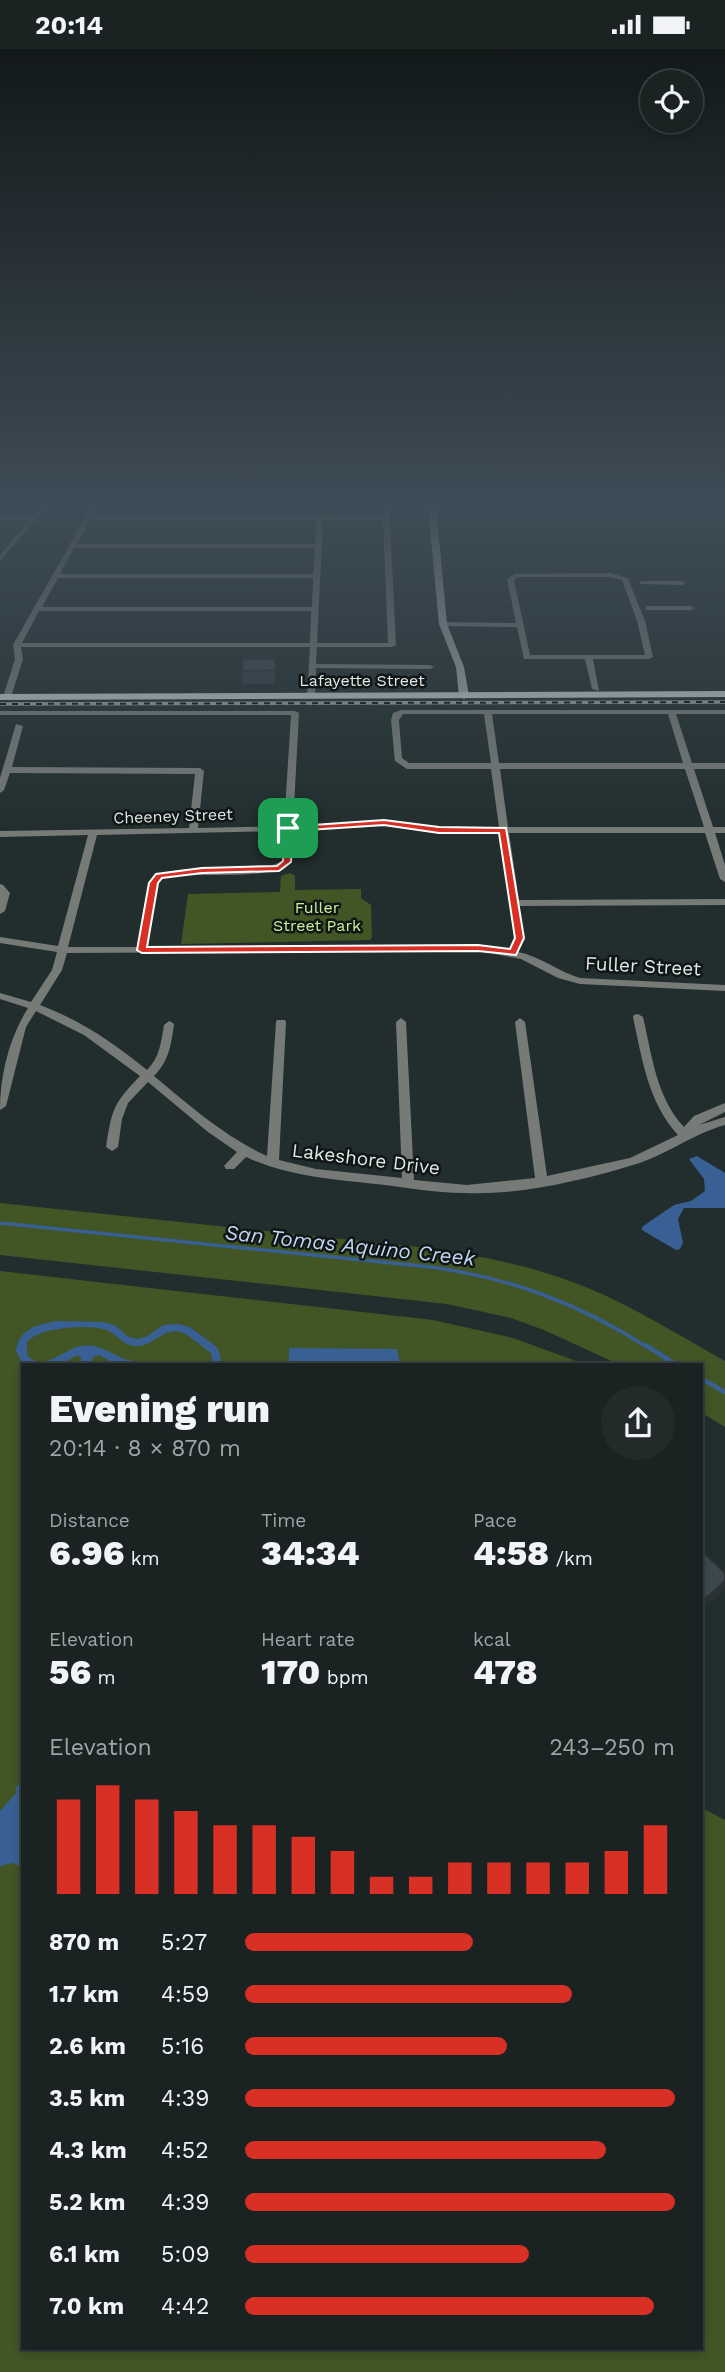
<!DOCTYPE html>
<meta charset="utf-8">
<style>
body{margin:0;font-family:"Work Sans",sans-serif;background:#232a2a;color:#f1f3f6;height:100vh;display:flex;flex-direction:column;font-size:26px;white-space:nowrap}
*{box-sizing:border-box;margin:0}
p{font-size:23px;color:#9fa4a5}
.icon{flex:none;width:38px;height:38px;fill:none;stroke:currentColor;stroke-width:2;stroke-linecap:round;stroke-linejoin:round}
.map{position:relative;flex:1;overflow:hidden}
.details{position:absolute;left:21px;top:1314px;width:682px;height:987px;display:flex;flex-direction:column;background:#1a2222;border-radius:0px;box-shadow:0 4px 10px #0003,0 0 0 2px #383f40}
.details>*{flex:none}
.fabs{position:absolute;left:640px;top:21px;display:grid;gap:14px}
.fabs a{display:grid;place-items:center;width:63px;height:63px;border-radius:50%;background:#1a2222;box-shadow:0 4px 10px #0003,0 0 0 2px #383f40;font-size:35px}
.pin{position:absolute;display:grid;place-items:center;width:60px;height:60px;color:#fff;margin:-30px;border-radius:14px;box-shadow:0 4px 10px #0006}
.round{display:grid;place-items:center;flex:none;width:74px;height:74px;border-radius:37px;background:#232a2a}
.overview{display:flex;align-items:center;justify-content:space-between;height:119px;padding:0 28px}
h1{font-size:38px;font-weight:800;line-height:52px}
.stats{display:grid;grid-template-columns:repeat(3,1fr);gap:10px;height:119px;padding:7px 28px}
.stats div{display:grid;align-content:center}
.stats b{font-size:35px;font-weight:800}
.stats small{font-size:19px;font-weight:400}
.stats p{font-size:19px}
.chart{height:196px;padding:14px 28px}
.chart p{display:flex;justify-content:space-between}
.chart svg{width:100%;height:126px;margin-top:7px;stroke:#d93025;stroke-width:6}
ul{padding:0 28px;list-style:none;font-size:23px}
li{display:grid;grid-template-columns:112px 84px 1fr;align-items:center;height:52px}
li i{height:18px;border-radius:9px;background:#d93025}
.status{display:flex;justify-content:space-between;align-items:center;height:49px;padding:0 35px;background:#1a2222;direction:ltr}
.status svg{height:19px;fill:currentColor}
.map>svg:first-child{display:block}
.green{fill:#415525}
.water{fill:#396094}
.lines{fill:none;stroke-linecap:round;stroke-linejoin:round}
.stream-far1{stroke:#396094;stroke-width:3.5}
.stream{stroke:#396094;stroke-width:4.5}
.street{fill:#767b78;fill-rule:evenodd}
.secondary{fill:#a0a8a3;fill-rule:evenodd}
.primary{fill:#c0cac4;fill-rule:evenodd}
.rail-casing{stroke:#99a2a2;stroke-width:3.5}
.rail{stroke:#101515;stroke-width:2;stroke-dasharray:6;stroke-linecap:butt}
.wall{fill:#343e42}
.shaded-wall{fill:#2b3236}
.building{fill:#3d484d;stroke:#2b3236;stroke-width:2}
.route{fill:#d93025;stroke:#fff;stroke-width:2;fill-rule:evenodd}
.labels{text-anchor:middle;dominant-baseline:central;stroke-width:5;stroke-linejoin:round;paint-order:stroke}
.far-street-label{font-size:16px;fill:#e1e9e8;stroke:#101515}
.far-park-label{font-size:16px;fill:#c9f298;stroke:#101515}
.street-label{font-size:19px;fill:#e1e9e8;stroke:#101515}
.water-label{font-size:21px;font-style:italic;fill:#bed5f3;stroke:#101515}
</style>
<div class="status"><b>20:14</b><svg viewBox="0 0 49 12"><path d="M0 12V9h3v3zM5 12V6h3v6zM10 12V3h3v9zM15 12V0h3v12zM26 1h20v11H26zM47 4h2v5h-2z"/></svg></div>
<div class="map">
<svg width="725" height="2323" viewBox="0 0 725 2323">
<rect width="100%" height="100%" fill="#222e2e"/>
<g class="green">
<path d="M290 824 295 827V841L361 840V849L371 856 372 888 370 891 181 895 188 845 280 843 281 827Z"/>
<path d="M0 1154 428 1199C483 1207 537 1218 588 1239 636 1259 680 1287 725 1312V1378L702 1364V1316H620L544 1281 511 1269 447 1255 0 1206Z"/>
<path d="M0 1222 433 1271 513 1289 587 1316H23V2300H702V1759L725 1771V2323H0Z"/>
</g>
<g class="water">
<path d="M697 1107 725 1124V1159H684L678 1170 683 1194 680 1200 676 1201 642 1181V1178L674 1156 691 1152 705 1142 704 1130 689 1110Z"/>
<path d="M58 1272 104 1273 116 1277 127 1287 137 1290 146 1288 163 1276 179 1275 190 1278 218 1299 222 1315 213 1316 211 1304C205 1300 187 1284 181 1283 163 1278 154 1297 137 1297 123 1297 120 1288 109 1282 93 1274 38 1278 27 1293V1306C44 1324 63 1300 81 1297 103 1294 114 1309 133 1312 148 1315 161 1308 176 1316H118L99 1306 93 1308 91 1316H80L81 1309 78 1306 59 1316 22 1314 16 1302C19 1279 39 1275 58 1272Z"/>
<path d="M289 1299 397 1300 400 1316H289Z"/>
<path d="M20 1734H23V1818L12 1814 0 1817V1762L17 1743 15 1740Z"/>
</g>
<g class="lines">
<path class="stream-far1" d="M0 1174 431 1218C511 1229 580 1255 647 1298"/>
<g class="stream">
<path d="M645 1296 677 1316"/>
<path d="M702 1330 725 1343"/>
</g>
<g class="street">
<path d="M41 458H47L0 512V506L30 471H0V467H33Z"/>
<path d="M91 458H97L92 467H316L317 458H323V467H383V458H389L396 596 392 598H317L316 615 430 616 434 618 430 620 316 619 315 647 311 649 307 647 310 598H21L23 610 11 648 4 650 3 648 15 610 13 596ZM90 471H316L315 495H77ZM323 471H383L388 594H317ZM74 499H315L313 525H60ZM58 529H313L312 558H42ZM39 562H311L310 594H22Z"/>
<path d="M610 524 628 529 645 572 653 608 649 610H593L599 642 592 640 585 610H524L517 578 443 577 439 575 443 573 516 574 507 530 515 525ZM518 528H610L622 531 637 572 645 606H530L514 531Z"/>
<path d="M642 532H682L686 534 682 536 640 535V533Z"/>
<path d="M646 557H691L695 559 691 561H646Z"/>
<path d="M401 661H725V665H676L692 714H725V720H694L713 778H725V784H715L725 816V833L720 830 705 784H509L519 851 725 850V856L519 857 524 889 518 903C540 907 559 923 580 929L725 936V942L580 935 558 929 521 910 479 902 67 904 62 921 40 956C80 971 114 994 147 1021 160 1008 161 993 164 976L169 972 173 974 174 976C171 996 169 1012 154 1027 190 1057 225 1088 267 1107L276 973 277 971H285L286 973 279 1111 316 1120 402 1129 396 973 401 969 406 973 414 1131 467 1136 535 1129 515 973 520 969 525 973 547 1127 630 1109 678 1086C648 1053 642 1010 633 968L634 966 638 965 643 968C652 1006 656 1048 684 1078L694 1067 725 1054V1063L699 1076 725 1068V1076C692 1085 665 1107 633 1116 580 1132 521 1146 465 1144 435 1144 405 1138 376 1135 331 1130 288 1127 246 1108L234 1120H226L224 1117 237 1103 208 1083 148 1033 128 1054 122 1070 118 1098 112 1102 106 1098C112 1060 113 1055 140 1027L84 986 36 962 26 978 6 1057 0 1061C0 1026 9 989 28 959L0 950V944L31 953 52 921 57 903 0 894V888L58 897 88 786 0 788V782L189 779 195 725 10 724 4 741 0 744V729L16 675 23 677 12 718 200 719 204 722 198 779 284 777 291 666H0V662H295L299 664 293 777 384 771 439 778H499L491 720H407L395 712 391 671 393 664ZM403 665H484L491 714H409L402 709 399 671ZM492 665H668L683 714H499ZM500 720H685L704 778H508ZM384 777 439 784H500L514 889 509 901 479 896 148 897 158 834 162 829C197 821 267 834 292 813L293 782ZM284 782 282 812C262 823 234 819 211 819 192 819 174 821 156 825L148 834 138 898H68L97 786Z"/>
<path d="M0 835 3 836 10 844 5 862 0 865Z"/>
</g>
<path class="secondary" d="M428 458H436L447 575 464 618 469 647 464 650 459 647 456 618 439 575Z"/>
<path class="primary" d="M725 642V648L0 651V645Z"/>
<g class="rail-casing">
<path id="rail" d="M0 655 725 653"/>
</g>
<use href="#rail" class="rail"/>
</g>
<path class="wall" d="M275 610V635H243L242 622Z"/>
<path class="shaded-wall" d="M725 1532V1536L722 1543 702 1561V1553Z"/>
<g class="building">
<path d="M243 610H275V621L242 622Z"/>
<path d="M702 1502 725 1524V1532L702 1553Z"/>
</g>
<linearGradient id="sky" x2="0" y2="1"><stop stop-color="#131919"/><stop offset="0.58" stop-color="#3e4c57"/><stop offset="1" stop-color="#3e4c57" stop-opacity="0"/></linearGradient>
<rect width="725" height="783" fill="url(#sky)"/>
<path class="route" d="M384 771 439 778 506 779 524 889 516 906 478 902 142 904 137 901 149 834 156 825 202 819 277 817 283 812 285 778ZM384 776 439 784H499L515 889 510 900 478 896 147 898 158 834 162 829 202 824 279 822 291 813 293 782Z"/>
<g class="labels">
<g class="far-street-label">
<text x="362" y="631">Lafayette Street</text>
<text transform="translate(173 767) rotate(-2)">Cheeney Street</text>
</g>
<g class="far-park-label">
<text x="317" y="858">Fuller<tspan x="317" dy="18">Street Park</tspan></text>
</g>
<g class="street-label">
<text transform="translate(643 917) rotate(3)">Fuller Street</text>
<text transform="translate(366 1110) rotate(7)">Lakeshore Drive</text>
</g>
<g class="water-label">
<text transform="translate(350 1196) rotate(6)">San Tomas Aquino Creek</text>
</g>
</g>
</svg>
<div class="fabs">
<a><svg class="icon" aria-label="locate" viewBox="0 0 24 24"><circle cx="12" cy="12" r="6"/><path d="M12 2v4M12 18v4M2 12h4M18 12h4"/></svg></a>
</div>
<div class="pin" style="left:288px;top:779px;background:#1e9e55"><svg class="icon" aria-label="arrive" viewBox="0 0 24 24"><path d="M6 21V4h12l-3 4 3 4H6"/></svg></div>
<section class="details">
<div class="overview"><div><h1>Evening run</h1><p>20:14 · 8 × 870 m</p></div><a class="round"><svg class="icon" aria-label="share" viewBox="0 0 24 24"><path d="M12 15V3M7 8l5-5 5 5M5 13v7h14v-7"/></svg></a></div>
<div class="stats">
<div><p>Distance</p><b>6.96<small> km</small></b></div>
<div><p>Time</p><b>34:34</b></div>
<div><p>Pace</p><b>4:58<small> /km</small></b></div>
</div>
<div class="stats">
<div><p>Elevation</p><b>56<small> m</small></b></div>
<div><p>Heart rate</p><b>170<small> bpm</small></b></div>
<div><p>kcal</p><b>478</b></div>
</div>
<div class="chart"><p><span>Elevation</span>243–250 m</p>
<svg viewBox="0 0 160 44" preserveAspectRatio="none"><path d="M5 44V11M15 44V6M25 44V11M35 44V15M45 44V20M55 44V20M65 44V24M75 44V29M85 44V38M95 44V38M105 44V33M115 44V33M125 44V33M135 44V33M145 44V29M155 44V20"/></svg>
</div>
<ul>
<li><b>870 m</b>5:27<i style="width:53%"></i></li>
<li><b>1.7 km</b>4:59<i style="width:76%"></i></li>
<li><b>2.6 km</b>5:16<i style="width:61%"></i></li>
<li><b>3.5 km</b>4:39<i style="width:100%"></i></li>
<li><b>4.3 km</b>4:52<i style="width:84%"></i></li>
<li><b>5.2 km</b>4:39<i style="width:100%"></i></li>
<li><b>6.1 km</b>5:09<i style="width:66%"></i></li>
<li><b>7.0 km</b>4:42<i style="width:95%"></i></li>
</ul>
</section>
</div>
